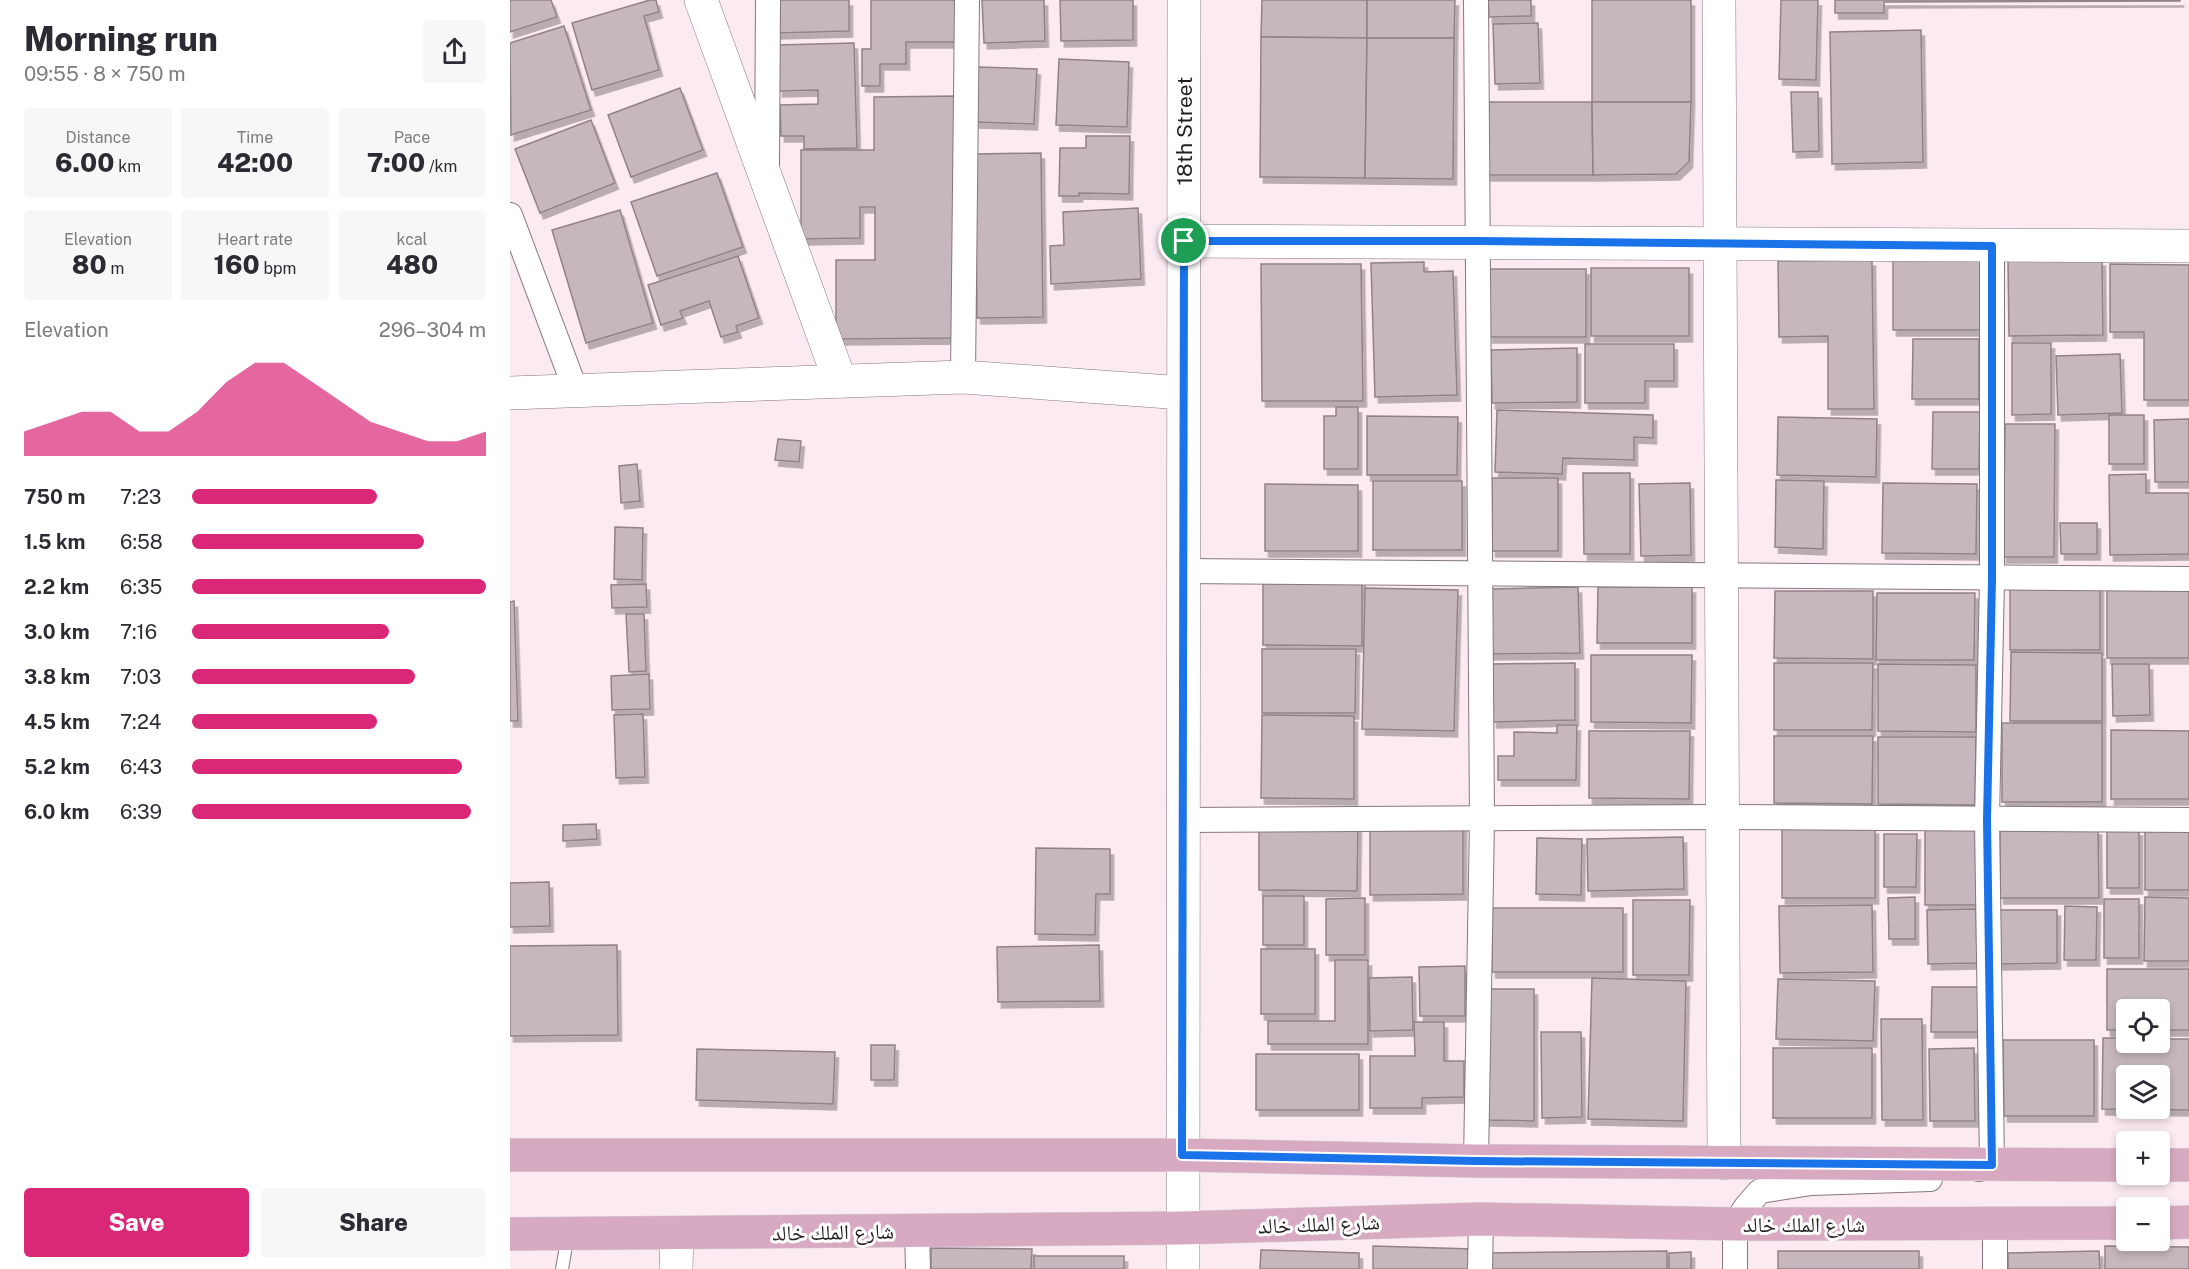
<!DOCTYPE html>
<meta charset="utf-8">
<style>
body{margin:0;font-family:"Public Sans","Noto Naskh Arabic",sans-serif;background:#f7f7f7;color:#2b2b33;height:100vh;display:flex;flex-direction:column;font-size:22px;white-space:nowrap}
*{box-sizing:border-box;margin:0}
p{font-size:20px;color:#7c7c81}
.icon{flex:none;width:33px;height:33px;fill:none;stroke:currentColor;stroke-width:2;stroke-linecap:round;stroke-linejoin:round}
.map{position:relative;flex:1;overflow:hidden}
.panel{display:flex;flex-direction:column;background:#fff;width:510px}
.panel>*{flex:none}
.buttons{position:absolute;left:1606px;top:999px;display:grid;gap:12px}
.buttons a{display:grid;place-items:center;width:54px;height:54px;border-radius:6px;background:#fff;box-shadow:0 3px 9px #0003;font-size:30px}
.pin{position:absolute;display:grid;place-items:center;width:51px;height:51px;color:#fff;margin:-26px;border:3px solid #fff;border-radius:50%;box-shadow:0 2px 6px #0007}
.round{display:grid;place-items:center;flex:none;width:63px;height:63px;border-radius:6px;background:#f7f7f7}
.headline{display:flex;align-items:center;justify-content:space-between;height:102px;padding:0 24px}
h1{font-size:33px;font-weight:800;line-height:45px}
.figures{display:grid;grid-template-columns:repeat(3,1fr);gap:9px;height:102px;padding:6px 24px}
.figures div{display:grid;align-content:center;border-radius:6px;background:#f7f7f7;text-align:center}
.figures b{font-size:26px;font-weight:800}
.figures small{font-size:16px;font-weight:400}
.figures p{font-size:16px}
.chart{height:168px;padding:12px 24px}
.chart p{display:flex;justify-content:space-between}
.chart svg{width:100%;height:108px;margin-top:6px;fill:#db2777;opacity:.7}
.primary-button{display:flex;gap:12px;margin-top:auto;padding:12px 24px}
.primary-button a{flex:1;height:69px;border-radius:6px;background:#db2777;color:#fff;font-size:24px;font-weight:800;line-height:69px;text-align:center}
.primary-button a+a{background:#f7f7f7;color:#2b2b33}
ul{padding:0 24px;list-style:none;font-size:20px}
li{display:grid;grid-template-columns:96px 72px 1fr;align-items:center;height:45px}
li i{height:15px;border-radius:8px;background:#db2777}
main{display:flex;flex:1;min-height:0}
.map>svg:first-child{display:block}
.building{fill:#c6b6bd;stroke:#918289;stroke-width:1.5;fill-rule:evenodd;filter:url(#shadow)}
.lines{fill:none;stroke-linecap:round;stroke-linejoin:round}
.lane-casing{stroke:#86777e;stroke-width:14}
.street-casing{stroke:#86777e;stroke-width:26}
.secondary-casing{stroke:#86777e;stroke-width:34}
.primary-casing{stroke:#d3d2d2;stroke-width:34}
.lane{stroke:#fff;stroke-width:12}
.street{stroke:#fff;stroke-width:24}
.secondary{stroke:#fff;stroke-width:33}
.primary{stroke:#d8aac2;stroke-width:33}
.route-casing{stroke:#fff;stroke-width:12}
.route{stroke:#1a73e8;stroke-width:8}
.labels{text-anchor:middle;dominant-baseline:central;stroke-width:6;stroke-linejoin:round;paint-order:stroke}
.street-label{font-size:21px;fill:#231d20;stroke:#fdfdfd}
</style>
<main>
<section class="panel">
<div class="headline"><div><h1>Morning run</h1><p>09:55 · 8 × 750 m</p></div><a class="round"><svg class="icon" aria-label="share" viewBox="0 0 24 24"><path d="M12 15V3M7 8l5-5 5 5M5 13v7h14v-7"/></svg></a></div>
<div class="figures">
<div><p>Distance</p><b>6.00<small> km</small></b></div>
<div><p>Time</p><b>42:00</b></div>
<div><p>Pace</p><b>7:00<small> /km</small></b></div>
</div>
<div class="figures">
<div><p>Elevation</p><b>80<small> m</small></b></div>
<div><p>Heart rate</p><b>160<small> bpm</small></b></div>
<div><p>kcal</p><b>480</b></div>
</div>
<div class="chart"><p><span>Elevation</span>296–304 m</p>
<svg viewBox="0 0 160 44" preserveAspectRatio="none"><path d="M0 44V34L10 30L20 26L30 26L40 34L50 34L60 26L70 14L80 6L90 6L100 14L110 22L120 30L130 34L140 38L150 38L160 34V44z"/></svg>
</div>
<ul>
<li><b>750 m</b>7:23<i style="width:63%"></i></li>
<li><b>1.5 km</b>6:58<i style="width:79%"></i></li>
<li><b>2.2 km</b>6:35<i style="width:100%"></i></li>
<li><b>3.0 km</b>7:16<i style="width:67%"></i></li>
<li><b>3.8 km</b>7:03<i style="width:76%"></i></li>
<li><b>4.5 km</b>7:24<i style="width:63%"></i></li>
<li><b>5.2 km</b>6:43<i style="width:92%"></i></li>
<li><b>6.0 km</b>6:39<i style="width:95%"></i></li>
</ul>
<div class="primary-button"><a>Save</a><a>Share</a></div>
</section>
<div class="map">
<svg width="1679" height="1269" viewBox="0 0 1679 1269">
<defs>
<filter id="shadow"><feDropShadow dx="3.5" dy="6" stdDeviation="0" flood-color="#0004"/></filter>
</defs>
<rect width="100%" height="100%" fill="#fbeaf2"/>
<g class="building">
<path d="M0 0H41L47 17 0 32Z"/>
<path d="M140 0H146L149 12 134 16 149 70 82 90 62 23Z"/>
<path d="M265 0H339V31L266 33Z"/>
<path d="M361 0H449V42H396V64H370V86H352V49H361Z"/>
<path d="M472 0H534L535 41 474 43Z"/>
<path d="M550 0H623V40L551 41Z"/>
<path d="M752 0H857V38L751 37Z"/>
<path d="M857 0H945L944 38H857Z"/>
<path d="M978 0H1021V16L979 17Z"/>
<rect x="1082" y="0" width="99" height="102"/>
<path d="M1271 0H1308L1306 80 1269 79Z"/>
<path d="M1325 0H1670V1L1374 2V13H1325Z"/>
<path d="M1028 23 1030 83 985 84 983 24Z"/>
<path d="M54 26 81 110 1 135 0 43Z"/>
<path d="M1411 30 1413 162 1322 164 1320 32Z"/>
<path d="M751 37 857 38 855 178 750 177Z"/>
<path d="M857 38H944L943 179 855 178Z"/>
<path d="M344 43 347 148 294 149V136H271L270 105 308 104V90L269 91 267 45Z"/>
<path d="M549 59 619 62 617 127 546 125Z"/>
<path d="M467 67 527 69 524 124 465 122Z"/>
<path d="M170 88 193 150 121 177 98 115Z"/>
<path d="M1281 92H1308L1309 151 1283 152Z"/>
<path d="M446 96 447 338 326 339V260H365V207H350V238L291 239V150H364V97Z"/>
<path d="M976 102H1082L1083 175H976Z"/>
<path d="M1082 102H1181L1179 162 1166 174 1083 175Z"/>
<path d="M81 120 105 183 30 213 5 149Z"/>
<path d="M576 136H620L619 194 569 193V196H549L550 148H576Z"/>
<path d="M531 153 533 317 467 318 465 154Z"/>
<path d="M207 173 233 247 147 276 121 202Z"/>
<path d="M628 208 631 279 541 284 540 246 554 245 553 212Z"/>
<path d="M110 210 143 323 76 343 42 230Z"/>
<path d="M228 256 249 318 226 326 228 332 211 337 199 301 170 311 173 318 151 325 138 285Z"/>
<path d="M1362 260 1364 409H1318V336L1269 337 1268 261Z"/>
<rect x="1383" y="260" width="88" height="70"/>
<path d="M1498 260H1592L1593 335 1499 336Z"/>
<path d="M914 262V272L943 271 947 395 865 397 861 263Z"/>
<path d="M751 264H851L853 401H752Z"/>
<path d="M1600 264 1679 265V400H1634V332H1600Z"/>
<rect x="1081" y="268" width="98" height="68"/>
<rect x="979" y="269" width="97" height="68"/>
<path d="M1403 339H1469V399H1402Z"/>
<path d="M1502 343H1541V414L1502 415Z"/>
<path d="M1075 344H1164V381H1135V403H1075Z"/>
<path d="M1067 348V402L982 403 981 350Z"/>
<path d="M1610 354 1612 413 1548 415 1546 356Z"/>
<path d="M826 407H848V469H814V416H826Z"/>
<path d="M987 410 1143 415V438L1124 437V460L1053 458 1052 474 985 472Z"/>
<path d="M1423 412H1470L1469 469H1422Z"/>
<rect x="1599" y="415" width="35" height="49"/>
<path d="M857 416 948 417 947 475H857Z"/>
<path d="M1268 417 1367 419 1366 477 1267 475Z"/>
<path d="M1679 419V482H1645L1644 420Z"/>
<path d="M1495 424H1545L1544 557H1493Z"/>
<path d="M268 439 291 441 289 462 265 460Z"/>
<path d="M127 464 130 501 111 503 109 466Z"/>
<path d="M1073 473H1120V554H1074Z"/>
<path d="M1636 474V493H1679V554L1600 555 1599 475Z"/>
<rect x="982" y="478" width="66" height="73"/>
<path d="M1266 480 1314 481 1313 549 1265 547Z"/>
<rect x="863" y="481" width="89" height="69"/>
<path d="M1180 483 1181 555 1131 556 1129 484Z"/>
<path d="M1373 483 1467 484 1466 554 1372 553Z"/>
<path d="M755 484 848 485V551H755Z"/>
<path d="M1550 523H1587V554H1551Z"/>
<path d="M105 527 133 528 132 580 104 579Z"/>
<path d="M753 579 852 580V646L753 645Z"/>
<path d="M136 584 137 607 102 608 101 585Z"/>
<rect x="1500" y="586" width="90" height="64"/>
<path d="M1068 587 1070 653 977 654 976 589Z"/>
<path d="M1088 587H1182V643H1087Z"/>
<path d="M1679 587V658H1597V588Z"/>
<path d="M855 588 948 590 944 731 852 729Z"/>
<path d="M1265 591H1363V659L1264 658Z"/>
<path d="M1367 593H1465L1464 660H1366Z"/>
<path d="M4 601 8 721H0V602Z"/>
<path d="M116 614H134L136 671 119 672Z"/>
<path d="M752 649H846L845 713H752Z"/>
<path d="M1501 652 1592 653V721H1500Z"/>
<path d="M1081 655H1182L1181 723 1081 722Z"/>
<path d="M1065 663V720L983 722V664Z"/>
<path d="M1264 663H1363L1362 730H1264Z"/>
<path d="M1368 664 1466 665V732L1368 731Z"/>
<path d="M1602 664H1639L1640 715 1603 716Z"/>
<path d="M139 674 140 709 102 710 101 676Z"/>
<path d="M133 714 135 777 106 778 104 715Z"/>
<path d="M752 715 844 716V799L751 798Z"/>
<rect x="1492" y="723" width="100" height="79"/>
<path d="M1047 725H1067L1066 780H988V756H1004V732L1047 733Z"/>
<path d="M1601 730 1679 731V799H1601Z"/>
<path d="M1079 731H1180L1179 799 1079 798Z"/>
<path d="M1264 736H1363L1362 804 1264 803Z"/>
<path d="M1368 737H1466L1465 805 1368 804Z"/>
<path d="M749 823 848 824 847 891 749 890Z"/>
<path d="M860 823H953V894L860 895Z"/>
<path d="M86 824 87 839 53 841V825Z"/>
<path d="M1272 827 1365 828V898H1272Z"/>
<rect x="1635" y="827" width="44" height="63"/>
<path d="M1415 828H1470L1469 905H1415Z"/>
<path d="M1490 829H1588L1589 898H1490Z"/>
<rect x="1597" y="830" width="32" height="58"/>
<path d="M1374 834H1407L1406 887H1374Z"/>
<path d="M1173 837 1174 889 1078 891 1077 839Z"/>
<path d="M1027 838 1072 839 1071 895 1026 894Z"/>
<path d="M526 848 600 849V894H586L585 935 525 934Z"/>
<path d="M39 882 40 926 0 927V883Z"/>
<rect x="753" y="896" width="41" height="49"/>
<path d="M1405 897V939H1379L1378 898Z"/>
<path d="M1635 897 1679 898V961H1634Z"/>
<path d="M855 898V955H816V899Z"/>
<rect x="1594" y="899" width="35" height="59"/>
<path d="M1123 900H1180L1179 975H1123Z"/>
<path d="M1362 905 1363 972 1270 973 1269 906Z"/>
<path d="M1555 906 1587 907 1586 960H1554Z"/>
<rect x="982" y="908" width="131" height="64"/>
<path d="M1466 909 1467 963 1418 964 1417 910Z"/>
<path d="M1488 910H1547V963L1489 964Z"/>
<path d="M107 945 108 1035 0 1036V946Z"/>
<path d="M589 945 590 1001 488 1002 487 947Z"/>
<rect x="751" y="949" width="54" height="65"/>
<path d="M825 960H858V1044H758V1021H825Z"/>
<path d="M955 966V1016H910L909 967Z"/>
<path d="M1597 969H1679V1030H1650V1010H1617V1030H1597Z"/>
<path d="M902 977 903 1030 860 1031 859 978Z"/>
<path d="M1082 978 1176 981 1173 1121 1078 1119Z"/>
<path d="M1268 979 1365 981 1363 1041 1266 1039Z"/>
<path d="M1422 987H1468V1032H1421Z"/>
<path d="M976 989H1024V1121L976 1120Z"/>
<path d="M1371 1019H1412L1413 1120H1372Z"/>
<path d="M904 1022H934V1061H954V1097L912 1098V1108H860V1056H905Z"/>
<path d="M1031 1032H1071L1072 1117 1032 1118Z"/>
<path d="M1593 1038H1617V1042H1650V1039H1679V1110L1592 1109ZM1617 1076H1650V1108H1617Z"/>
<path d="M1493 1040H1584V1116H1494Z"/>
<path d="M361 1045H385L384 1080H361Z"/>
<rect x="1263" y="1048" width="99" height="70"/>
<path d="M1464 1048 1465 1121H1420L1419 1049Z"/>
<path d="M187 1049 325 1052 323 1104 186 1100Z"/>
<rect x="746" y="1054" width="103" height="56"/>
<path d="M863 1246 963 1249 962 1269H863Z"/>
<path d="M1595 1246 1679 1247V1269H1595Z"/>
<path d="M421 1248 522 1249 521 1269H421Z"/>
<path d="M751 1250 849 1253V1269H750Z"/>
<path d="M1157 1251V1269H973V1253Z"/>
<rect x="1268" y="1251" width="141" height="18"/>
<path d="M1589 1251 1590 1269H1498V1253Z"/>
<path d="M1181 1252V1269H1159V1253Z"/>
<rect x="524" y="1256" width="90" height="13"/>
</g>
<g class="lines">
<g class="lane-casing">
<path id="lane" d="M52 1269 58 1235"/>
</g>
<g class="street-casing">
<g id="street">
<path d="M966 0 972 820 966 1161"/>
<path d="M257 166 258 0"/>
<path d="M0 215 66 391"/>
<path d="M453 377 457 0"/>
<path d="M673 571 1679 579"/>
<path d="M673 820 1212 817 1679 820"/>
<path d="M1469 1169 1482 1165 1477 820 1482 579V246"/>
<path d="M407 1231 408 1269"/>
<path d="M970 1269 971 1219"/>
<path d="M1225 1269V1224L1236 1207 1250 1191 1301 1183 1420 1179"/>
<path d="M1485 1269V1223"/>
</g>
</g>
<g class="secondary-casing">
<g id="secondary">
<path d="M191 0 330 381"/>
<path d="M1209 0 1214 1163"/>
<path d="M674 241 1679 246"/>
<path d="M0 393 453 377 673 393"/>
<path d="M166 1269 167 1234"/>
<path d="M673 1269 674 0"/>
</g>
</g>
<g class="primary-casing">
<g id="primary">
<path d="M0 1155H673L966 1161 1617 1165"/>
<path d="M1650 1165H1679"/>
<path d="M1650 1223 1679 1222"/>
<path d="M0 1234 673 1228 971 1219 1225 1224 1617 1223"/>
</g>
</g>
<use href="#lane" class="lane"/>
<use href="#street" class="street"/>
<use href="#secondary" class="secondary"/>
<use href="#primary" class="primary"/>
</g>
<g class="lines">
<g class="route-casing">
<path id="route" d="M674 241H967L1482 246V579L1477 820 1482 1165 966 1161 672 1155Z"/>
</g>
<use href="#route" class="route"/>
</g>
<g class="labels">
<g class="street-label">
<text transform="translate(674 131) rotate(-90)">18th Street</text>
<text transform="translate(809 1224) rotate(-2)">شارع الملك خالد</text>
<text x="1294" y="1224">شارع الملك خالد</text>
<text transform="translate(323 1232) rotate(-1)">شارع الملك خالد</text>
</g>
</g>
</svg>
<div class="buttons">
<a><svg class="icon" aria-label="locate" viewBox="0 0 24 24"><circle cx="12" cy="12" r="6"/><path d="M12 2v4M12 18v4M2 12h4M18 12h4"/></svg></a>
<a><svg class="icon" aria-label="layers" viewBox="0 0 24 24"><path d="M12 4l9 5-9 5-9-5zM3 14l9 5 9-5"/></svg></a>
<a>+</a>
<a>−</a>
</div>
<div class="pin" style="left:674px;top:241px;background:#1e9e55"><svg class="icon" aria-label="arrive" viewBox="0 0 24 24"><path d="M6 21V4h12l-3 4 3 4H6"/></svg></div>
</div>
</main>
